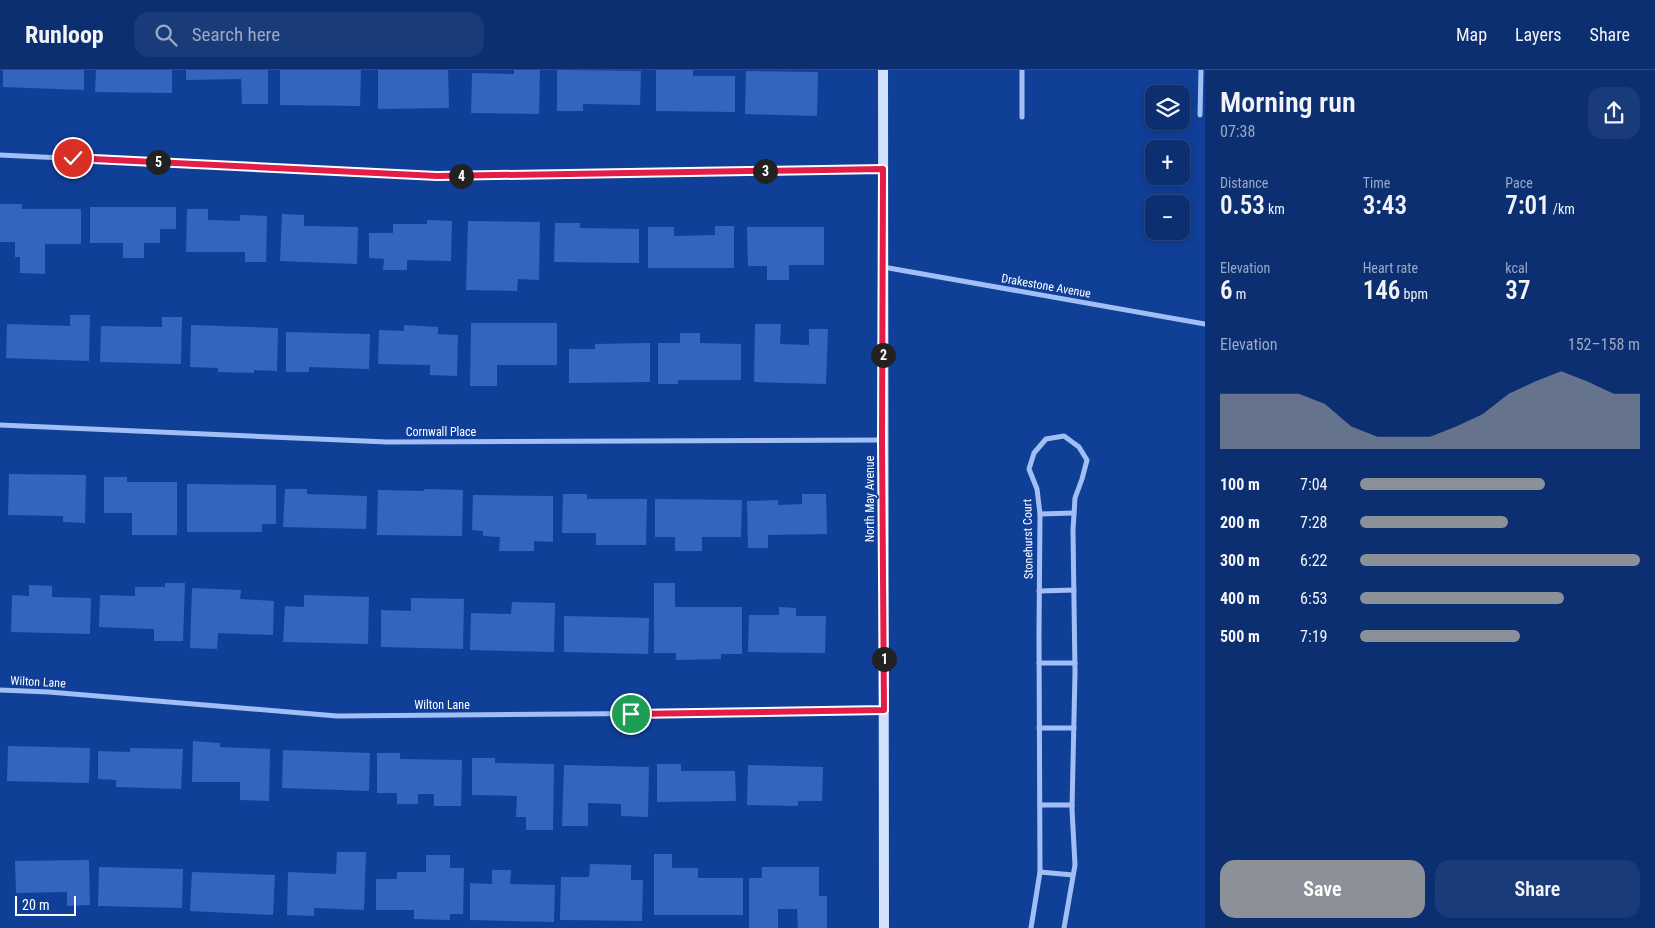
<!DOCTYPE html>
<meta charset="utf-8">
<style>
body{margin:0;font-family:"Roboto Condensed",sans-serif;background:#1a3b7a;color:#f1f3f6;height:100vh;display:flex;flex-direction:column;font-size:19px;white-space:nowrap}
*{box-sizing:border-box;margin:0}
p{font-size:16px;color:#9aa9c4}
.icon{flex:none;width:28px;height:28px;fill:none;stroke:currentColor;stroke-width:2;stroke-linecap:round;stroke-linejoin:round}
.map{position:relative;flex:1;overflow:hidden}
.panel{display:flex;flex-direction:column;background:#0c2f72;width:450px}
.panel>*{flex:none}
.buttons{position:absolute;left:1145px;top:15px;display:grid;gap:10px}
.buttons a{display:grid;place-items:center;width:45px;height:45px;border-radius:10px;background:#0c2f72;box-shadow:0 2px 8px #0003,0 0 0 1px #2c4a84;font-size:25px}
.scale{position:absolute;left:15px;bottom:12px;width:61px;box-sizing:border-box;padding-left:5px;border:2px solid #fff;border-top:0;font-size:14px;line-height:18px;white-space:nowrap;color:#fff;-webkit-text-stroke:4px #103f98;paint-order:stroke}
.pin{position:absolute;display:grid;place-items:center;width:42px;height:42px;color:#fff;margin:-21px;border:2px solid #fff;border-radius:50%;box-shadow:0 1px 5px #0007}
.km{position:absolute;width:25px;height:25px;margin:-12px;border-radius:50%;background:#222;color:#fff;font-size:14px;line-height:25px;text-align:center}
.round{display:grid;place-items:center;flex:none;width:52px;height:52px;border-radius:15px;background:#1a3b7a}
.summary{display:flex;align-items:center;justify-content:space-between;height:85px;padding:0 15px}
h1{font-size:28px;font-weight:600;line-height:38px}
.stats{display:grid;grid-template-columns:repeat(3,1fr);gap:8px;height:85px;padding:5px 15px}
.stats div{display:grid;align-content:center}
.stats b{font-size:25px;font-weight:600}
.stats small{font-size:14px;font-weight:400}
.stats p{font-size:14px}
.chart{height:140px;padding:10px 15px}
.chart p{display:flex;justify-content:space-between}
.chart svg{width:100%;height:90px;margin-top:5px;fill:#8c9099;opacity:.7}
.button{display:flex;gap:10px;margin-top:auto;padding:10px 15px}
.button a{flex:1;height:58px;border-radius:15px;background:#8c9099;color:#fff;font-size:20px;font-weight:600;line-height:58px;text-align:center}
.button a+a{background:#1a3b7a;color:#f1f3f6}
ul{padding:0 15px;list-style:none;font-size:16px}
li{display:grid;grid-template-columns:80px 60px 1fr;align-items:center;height:38px}
li i{height:12px;border-radius:6px;background:#8c9099}
header{display:flex;align-items:center;gap:30px;box-sizing:border-box;height:70px;padding:0 25px;background:#0c2f72;border-bottom:1px solid #2c4a84}
header strong{font-size:24px}
nav{display:flex;gap:28px;margin-inline-start:auto;font-size:18px}
.search{width:350px;height:45px;background:#1a3b7a;display:flex;align-items:center;gap:12px;box-sizing:border-box;padding:0 18px;border-radius:15px;color:#9aa9c4;font-size:19px}
main{display:flex;flex:1;min-height:0}
.map>svg:first-child{display:block}
.building{fill:#3465be}
.lines{fill:none;stroke-linecap:round;stroke-linejoin:round}
.minor{stroke:#a1bff4;stroke-width:5}
.secondary{stroke:#d1e0fd;stroke-width:10}
.route-casing{stroke:#fff;stroke-width:10}
.route{stroke:#e11d48;stroke-width:6}
.labels{text-anchor:middle;dominant-baseline:central;stroke-width:4;stroke-linejoin:round;paint-order:stroke}
.street-label{font-size:12px;fill:#fff;stroke:#103f98}
</style>
<header>
<strong>Runloop</strong>
<div class="search"><svg class="icon" aria-label="search" viewBox="0 0 24 24"><circle cx="10" cy="10" r="6"/><path d="M15 15l6 6"/></svg>Search here</div>
<nav><a>Map</a><a>Layers</a><a>Share</a></nav>
</header>
<main>
<div class="map">
<svg width="1205" height="858" viewBox="0 0 1205 858">
<rect width="100%" height="100%" fill="#103f98"/>
<g class="building">
<path d="M3 0H84V20L3 17Z"/>
<path d="M96 0H172V23L95 22Z"/>
<path d="M186 0H268V34H242L241 9 186 10Z"/>
<path d="M280 0H361L360 36 280 35Z"/>
<path d="M378 0H448L449 38 378 39Z"/>
<path d="M514 0H540L539 44 471 43 472 3 514 4Z"/>
<path d="M557 0 641 1 640 35 583 34V41H557Z"/>
<path d="M656 0H693V6H735V42L656 41Z"/>
<path d="M746 1 818 2 817 46 745 44Z"/>
<path d="M0 134H22V139H81V174H45V204L20 203V187H15V172H0Z"/>
<path d="M90 137H176V159H160V173H144V188H123V173H90Z"/>
<path d="M187 139H208V150L240 151V145L267 146 266 192H245V182H186Z"/>
<path d="M282 144 304 145V156L358 157 357 194 280 191Z"/>
<path d="M427 150 452 151 451 191 407 190V200H383L384 189 369 188V163H393V154H427Z"/>
<path d="M468 151 540 152 539 210 518 209 517 221 466 220Z"/>
<path d="M555 153H580V158L639 159V193L554 192Z"/>
<path d="M715 156H734V198H648V157H674V166L715 165Z"/>
<path d="M747 157H824V195H789V210H767V196H748Z"/>
<path d="M70 245H90L89 291 6 288 7 254 70 256Z"/>
<path d="M162 247H182L181 294 100 292 101 256 162 257Z"/>
<path d="M471 253H557V295H497V316H470Z"/>
<path d="M755 254H781L780 274 809 275V259H828L826 314 754 312Z"/>
<path d="M191 255 278 258 277 301 254 300V303L218 302V298L190 297Z"/>
<path d="M404 255 438 257V264L458 265 457 306 430 305V295L378 294 379 260 404 261Z"/>
<path d="M286 262 370 264 369 299 309 297V302H286Z"/>
<path d="M680 263H700V273L741 274V310H678V314H658V273H680Z"/>
<path d="M650 273V312L569 313V279H595V274Z"/>
<path d="M9 404 86 405 85 453 63 452V446L8 445Z"/>
<path d="M104 407H127V412H177V465H132V443H104Z"/>
<path d="M187 414 276 415V454H262V462H187Z"/>
<path d="M285 419H307V424L367 426 366 459 283 457Z"/>
<path d="M424 419 463 420 462 466 377 465 378 420 424 421Z"/>
<path d="M563 424H587V429H647L646 475H596V463H562Z"/>
<path d="M802 424H826L827 464 768 465V478H748L747 431 778 430V435L802 434Z"/>
<path d="M473 425 553 426V472L534 471V481H499L500 467 483 466V461L472 460Z"/>
<path d="M655 429 742 430 741 467H702V481H675V467H655Z"/>
<path d="M165 513H185L183 571H154V559L99 557 100 525 135 526V517H165Z"/>
<path d="M654 513H675V537H742V584H721V589L676 590V583H654Z"/>
<path d="M29 515 52 516V527L91 528 90 564 11 562 12 525 29 526Z"/>
<path d="M192 518 241 520 240 529 274 531 273 565 218 563 217 579 190 578Z"/>
<path d="M304 525 369 527 368 574 283 572 285 536 304 537Z"/>
<path d="M411 528 464 529 463 579 381 577V540L411 541Z"/>
<path d="M512 532 555 533 554 582 470 580 471 543 511 544Z"/>
<path d="M779 537 796 538V546H826L825 583 748 582 749 545H779Z"/>
<path d="M564 546 649 548 648 584 564 582Z"/>
<path d="M193 671 220 673V677L270 679 269 731 240 730V712H192Z"/>
<path d="M8 676 90 678 89 713 7 711Z"/>
<path d="M130 678 183 679 181 719 116 717V710L98 709V681L130 682Z"/>
<path d="M283 680 370 683 369 721 282 718Z"/>
<path d="M377 683H400V689L462 690 461 736H434V724H418V734H397V723H377Z"/>
<path d="M472 688H495V693L554 694 553 760H526V747H516L517 726 472 725Z"/>
<path d="M657 694H681V701H735L736 731 657 732Z"/>
<path d="M564 695 649 697 648 747 621 746V734L588 733V756H562Z"/>
<path d="M748 695 823 697 822 731H798V736L747 735Z"/>
<path d="M337 782H366L364 840 314 838V846L287 845 288 802 336 804Z"/>
<path d="M654 784H672V798H698V808H743V845H654Z"/>
<path d="M426 785H450V798H464L463 844H450V850L414 849V840H376V809H397V802H426Z"/>
<path d="M89 790 90 835 67 836V822L16 823 15 791Z"/>
<path d="M590 794 631 795V810H643L642 851 560 850 561 807H589Z"/>
<path d="M99 797 183 799 182 838 98 836Z"/>
<path d="M762 797H819V826H827V858H798L797 839H778V858H749V808H762Z"/>
<path d="M492 800H511L510 814 555 815 554 852 470 850V813L492 814Z"/>
<path d="M192 802 275 805 273 845 190 841Z"/>
</g>
<g class="lines">
<g class="minor">
<path d="M1022 0V47"/>
<path d="M1200 45 1201 0"/>
<path d="M0 85 437 106 883 99"/>
<path d="M883 197 1205 254"/>
<path d="M0 355 387 372 883 370"/>
<path d="M1040 444 1074 443"/>
<path d="M1039 521 1074 520"/>
<path d="M1039 593H1075"/>
<path d="M0 620 49 622 337 646 704 643 884 640"/>
<path d="M1039 658H1074"/>
<path d="M1040 735H1072"/>
<path d="M1040 802 1073 805"/>
<path d="M1031 858 1040 802 1039 563 1040 444 1037 419 1029 399 1034 383 1046 369 1064 366 1079 377 1087 390 1082 409 1075 428 1073 460 1075 603 1072 739 1075 795 1064 858"/>
</g>
<path class="secondary" d="M883 0 884 858"/>
</g>
<g class="lines">
<g class="route-casing">
<path id="route" d="M73 88 437 106 883 99 882 370 884 640 631 644"/>
</g>
<use href="#route" class="route"/>
</g>
<g class="labels">
<g class="street-label">
<text transform="translate(1046 216) rotate(10)">Drakestone Avenue</text>
<text x="441" y="362">Cornwall Place</text>
<text transform="translate(870 429) rotate(-90)">North May Avenue</text>
<text transform="translate(1028 469) rotate(-91)">Stonehurst Court</text>
<text transform="translate(38 612) rotate(3)">Wilton Lane</text>
<text x="442" y="635">Wilton Lane</text>
</g>
</g>
</svg>
<div class="buttons">
<a><svg class="icon" aria-label="layers" viewBox="0 0 24 24"><path d="M12 4l9 5-9 5-9-5zM3 14l9 5 9-5"/></svg></a>
<a>+</a>
<a>−</a>
</div>
<div class="scale">20 m</div>
<div class="pin" style="left:631px;top:644px;background:#1e9e55"><svg class="icon" aria-label="arrive" viewBox="0 0 24 24"><path d="M6 21V4h12l-3 4 3 4H6"/></svg></div>
<div class="pin" style="left:73px;top:88px;background:#d93025"><svg class="icon" aria-label="check" viewBox="0 0 24 24"><path d="M5 12l5 5 9-10"/></svg></div>
<b class="km" style="left:884px;top:589px">1</b>
<b class="km" style="left:883px;top:285px">2</b>
<b class="km" style="left:765px;top:101px">3</b>
<b class="km" style="left:461px;top:106px">4</b>
<b class="km" style="left:158px;top:92px">5</b>
</div>
<section class="panel">
<div class="summary"><div><h1>Morning run</h1><p>07:38</p></div><a class="round"><svg class="icon" aria-label="share" viewBox="0 0 24 24"><path d="M12 15V3M7 8l5-5 5 5M5 13v7h14v-7"/></svg></a></div>
<div class="stats">
<div><p>Distance</p><b>0.53<small> km</small></b></div>
<div><p>Time</p><b>3:43</b></div>
<div><p>Pace</p><b>7:01<small> /km</small></b></div>
</div>
<div class="stats">
<div><p>Elevation</p><b>6<small> m</small></b></div>
<div><p>Heart rate</p><b>146<small> bpm</small></b></div>
<div><p>kcal</p><b>37</b></div>
</div>
<div class="chart"><p><span>Elevation</span>152–158 m</p>
<svg viewBox="0 0 160 44" preserveAspectRatio="none"><path d="M0 44V17L10 17L20 17L30 17L40 22L50 33L60 38L70 38L80 38L90 33L100 27L110 17L120 11L130 6L140 11L150 17L160 17V44z"/></svg>
</div>
<ul>
<li><b>100 m</b>7:04<i style="width:66%"></i></li>
<li><b>200 m</b>7:28<i style="width:53%"></i></li>
<li><b>300 m</b>6:22<i style="width:100%"></i></li>
<li><b>400 m</b>6:53<i style="width:73%"></i></li>
<li><b>500 m</b>7:19<i style="width:57%"></i></li>
</ul>
<div class="button"><a>Save</a><a>Share</a></div>
</section>
</main>
